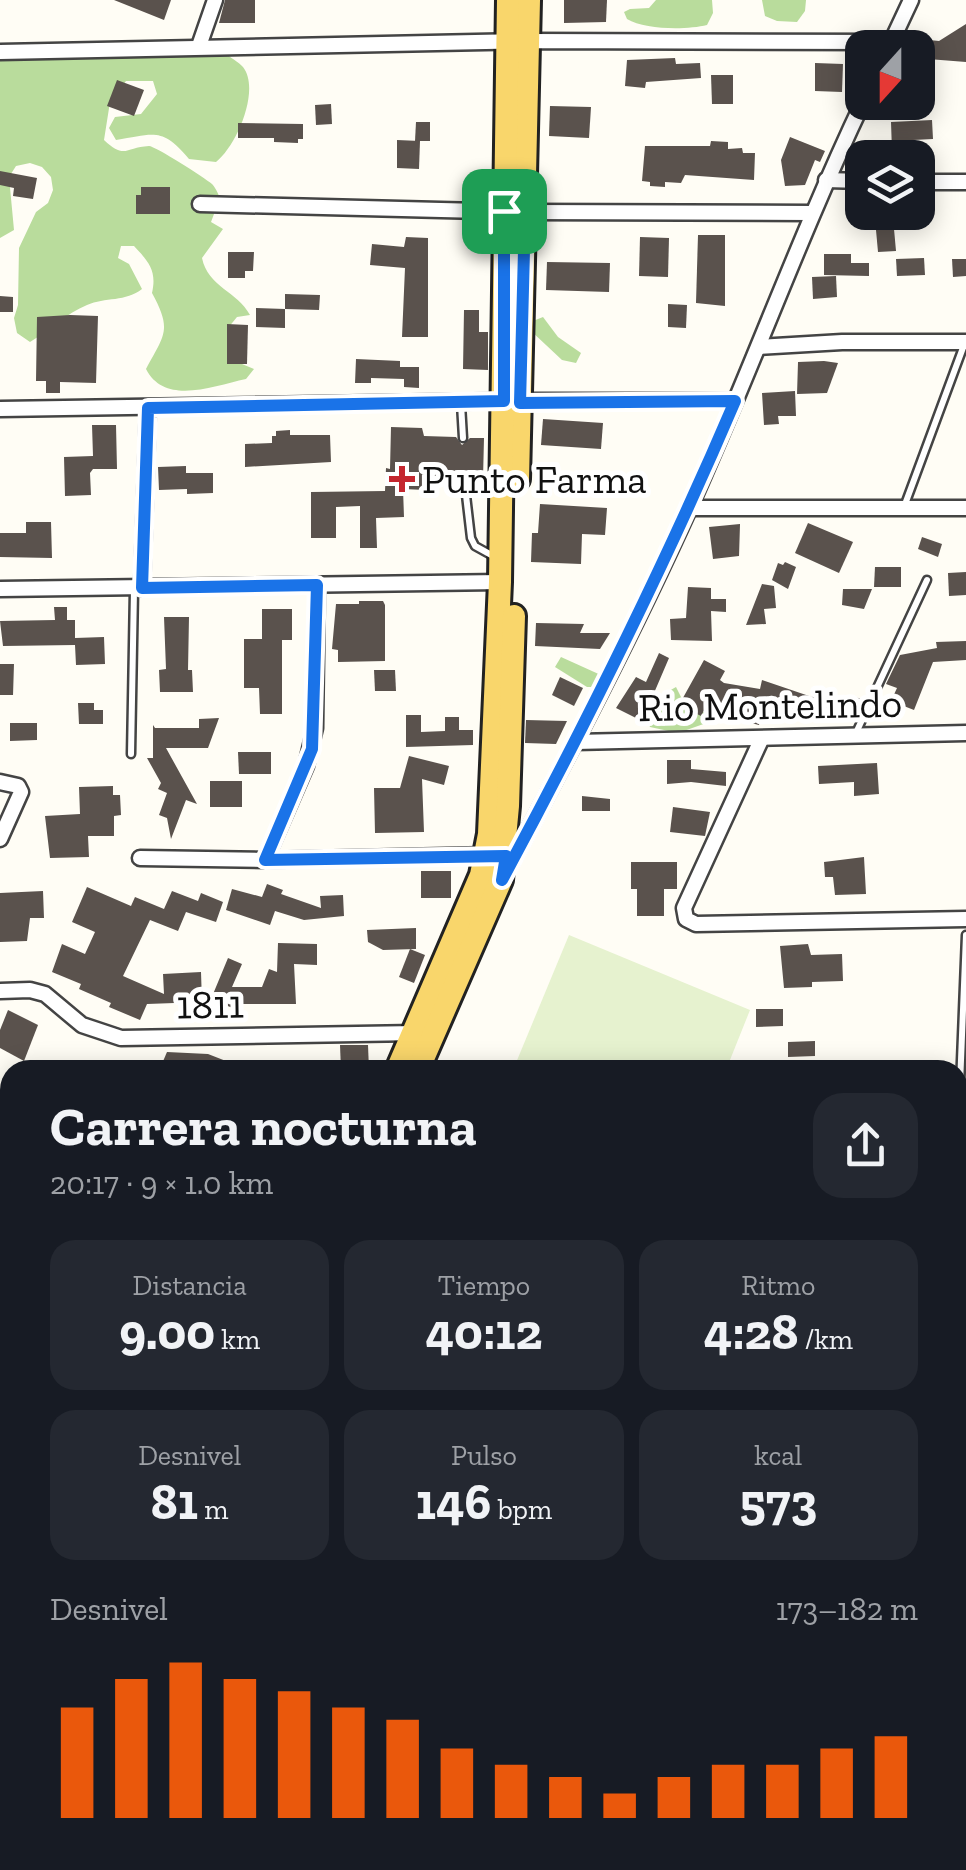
<!DOCTYPE html>
<html lang="es">
<meta charset="utf-8">
<style>
body{margin:0;font-family:"Zilla Slab",serif;background:#242831;color:#f1f3f6;height:100vh;display:flex;flex-direction:column;font-size:38px;white-space:nowrap}
*{box-sizing:border-box;margin:0}
p{font-size:32px;color:#9ea1a6}
.icon{flex:none;width:55px;height:55px;fill:none;stroke:currentColor;stroke-width:2;stroke-linecap:round;stroke-linejoin:round}
.map{position:relative;flex:1;overflow:hidden}
.panel{position:absolute;left:0px;top:1060px;width:968px;height:810px;display:flex;flex-direction:column;background:#171b24;border-radius:30px 30px 0 0;box-shadow:0 5px 25px #0003}
.panel>*{flex:none}
.needle{width:65px;rotate:201deg}
.tools{position:absolute;left:845px;top:30px;display:grid;gap:20px}
.tools a{display:grid;place-items:center;width:90px;height:90px;border-radius:20px;background:#171b24;box-shadow:0 5px 25px #0003;font-size:50px}
.pin{position:absolute;display:grid;place-items:center;width:85px;height:85px;color:#fff;margin:-42px;border-radius:20px;box-shadow:0 5px 15px #0006}
.round{display:grid;place-items:center;flex:none;width:105px;height:105px;border-radius:30px;background:#242831}
.headline{display:flex;align-items:center;justify-content:space-between;height:170px;padding:0 50px}
h1{font-size:55px;font-weight:800;line-height:75px}
.metrics{display:grid;grid-template-columns:repeat(3,1fr);gap:15px;height:170px;padding:10px 50px}
.metrics div{display:grid;align-content:center;border-radius:25px;background:#242831;text-align:center}
.metrics b{font-size:50px;font-weight:800}
.metrics small{font-size:28px;font-weight:400}
.metrics p{font-size:28px}
.chart{height:280px;padding:20px 50px}
.chart p{display:flex;justify-content:space-between}
.chart svg{width:100%;height:180px;margin-top:10px;stroke:#ea580c;stroke-width:6}
.map>svg:first-child{display:block}
.green{fill:#d5ebbd}
.forest{fill:#b9dc9c}
.pitch{fill:#e6f2cf}
.building{fill:#5a524d}
.lines{fill:none;stroke-linecap:round;stroke-linejoin:round}
.service-casing{stroke:#444;stroke-width:11}
.minor-casing{stroke:#444;stroke-width:19}
.secondary-casing{stroke:#333;stroke-width:25}
.primary-casing{stroke:#222;stroke-width:28}
.path{stroke:#333;stroke-width:2.5;stroke-dasharray:10 5;stroke-linecap:butt}
.service{stroke:#fff;stroke-width:6}
.minor{stroke:#fff;stroke-width:14}
.secondary{stroke:#fff6b0;stroke-width:20}
.primary{stroke:#f9d66b;stroke-width:22}
.route-casing{stroke:#fff;stroke-width:20}
.route{stroke:#1a73e8;stroke-width:12}
.poi-dot{fill:#c4262e;stroke:#fff;stroke-width:4}
.labels{text-anchor:middle;dominant-baseline:central;stroke-width:10;stroke-linejoin:round;paint-order:stroke}
.poi-label{font-size:40px;fill:#111;stroke:#fff;text-anchor:start}
.street-label{font-size:40px;fill:#111;stroke:#fff}
</style>
<div class="map">
<svg width="966" height="1870" viewBox="0 0 966 1870">
<rect width="100%" height="100%" fill="#fffdf5"/>
<rect class="green" x="0" y="1237" width="10" height="605"/>
<g class="forest">
<path d="M656 0H712L713 13 707 25C687 30 645 30 627 19L624 12 630 9 649 8Z"/>
<path d="M762 0H806L805 11 797 22 777 21 765 16Z"/>
<path d="M224 52C229 57 239 62 243 67 261 90 236 147 216 162L189 159C162 127 155 134 116 140L109 128 115 117 141 114 157 94 153 81H126L110 102 104 140C125 160 126 147 149 146 155 146 205 178 212 184 215 187 218 193 220 198L211 222 223 229 202 258C208 287 237 291 250 315L237 317 228 328 242 364 254 369 246 379C213 386 165 406 146 369 165 334 172 330 152 293 157 271 149 262 134 246H121L118 258 129 264 142 289C126 302 105 297 87 305 67 313 49 331 30 342L17 333 14 318 18 305 19 248 36 212 48 203 53 190 51 177 42 167 30 163 16 166 9 177 14 230 0 238V59Z"/>
<path d="M543 317 558 337 581 353 576 363 562 360 530 330 533 321Z"/>
<path d="M561 657 603 676 599 687H587L555 667Z"/>
<path d="M676 687 689 713 706 712 715 720 678 733 650 727 647 720 653 700Z"/>
<path d="M958 1699H966V1745L958 1746Z"/>
</g>
<g class="pitch">
<path d="M569 935 750 1010 726 1070H513Z"/>
<path d="M966 1406V1533H958V1407Z"/>
</g>
<g class="building">
<path d="M114 0H171L164 20Z"/>
<path d="M225 0H255V23H219Z"/>
<path d="M564 0H607L606 22 564 23Z"/>
<path d="M966 24V62L928 59 929 40 939 41Z"/>
<path d="M675 58 676 64 700 63 701 78 646 82 645 88 625 86 627 60Z"/>
<path d="M815 63 843 64 842 92 815 91Z"/>
<path d="M711 75H733V104H712Z"/>
<path d="M117 80 144 90 134 116 107 106Z"/>
<path d="M331 104 332 124 316 125 315 105Z"/>
<path d="M550 106 591 107 589 138 549 136Z"/>
<path d="M932 120 933 139 913 140V150L892 151 891 122Z"/>
<path d="M416 122H430V141H415Z"/>
<path d="M238 123 303 124V139H298V143L274 142V138H238Z"/>
<path d="M790 137 825 151 820 162 815 160 805 185 785 186 781 160Z"/>
<path d="M397 140 420 141 419 169 397 168Z"/>
<path d="M711 141 728 142V149L742 148 743 153H755L754 180 685 175 681 183 665 182V187L650 186V182L642 181 645 146H710Z"/>
<path d="M0 171 37 178 33 199 13 196 14 188 0 185Z"/>
<path d="M141 187H170V214H136V195H141Z"/>
<path d="M894 229 896 251 878 252 876 230Z"/>
<path d="M698 235H725V306L696 303Z"/>
<path d="M406 237 428 238V337H402L405 268 370 265 372 244 404 247Z"/>
<path d="M640 237 669 238 668 277 639 276Z"/>
<path d="M228 252H254L253 271H245V278H228Z"/>
<path d="M824 254H851V263H869V276L824 275Z"/>
<path d="M924 258 925 275 897 276 896 259Z"/>
<path d="M952 259H966V276L953 277Z"/>
<path d="M547 262 610 263 609 292 546 290Z"/>
<path d="M836 276 837 297 813 299 812 277Z"/>
<path d="M285 294 320 295 319 310 285 309V328L256 327V308L285 309Z"/>
<path d="M0 296 13 297V312H0Z"/>
<path d="M668 304 687 305 686 328 668 327Z"/>
<path d="M464 310H479V332H488V370L463 369Z"/>
<path d="M70 315 98 316 96 383 60 382V393H46V381H36L37 317Z"/>
<path d="M227 324 248 325 247 364H227Z"/>
<path d="M356 359 400 361V367H419V388L404 387V379L371 378V383H355Z"/>
<path d="M824 361 838 363 827 393 797 394 798 362Z"/>
<path d="M795 391 796 416H778L779 424 764 425 762 393Z"/>
<path d="M543 419 603 423 601 449 541 445Z"/>
<path d="M92 425H116L117 469H93L90 473 91 495 65 496 64 457 93 456Z"/>
<path d="M391 427 422 428 424 436 456 437 462 445 470 438H484L483 479H471L469 473 462 471 457 478H425V490L403 489 404 517 376 518 377 548H360V506L336 507V538H311V492L385 491 386 468 390 469Z"/>
<path d="M290 430V435H330L331 462 245 467V444L272 443V436H276V431Z"/>
<path d="M186 466V473H213V493L187 494V489L159 490 158 467Z"/>
<path d="M540 504 607 508 605 535 582 534 581 564 531 562 532 533H538Z"/>
<path d="M26 522H51L52 558 0 557V533H26Z"/>
<path d="M808 523 853 542 839 573 795 553Z"/>
<path d="M740 524 739 556 713 559 709 527Z"/>
<path d="M922 537 942 544 938 557 918 549Z"/>
<path d="M785 562 796 567 788 589 772 580 778 563 783 565Z"/>
<path d="M875 567H901V587H874Z"/>
<path d="M966 572V595L949 596 948 573Z"/>
<path d="M762 584 774 586 776 608 764 609 766 624 746 625Z"/>
<path d="M688 587 711 588V599H726V612L711 611 712 641 671 640 670 619 686 618Z"/>
<path d="M843 589H872L864 609 842 605Z"/>
<path d="M359 601H383L385 605V661L338 662V650L332 649 336 604H359Z"/>
<path d="M54 607H67V620H75V638L104 637 105 664 76 665 75 645 3 646 0 621 55 620Z"/>
<path d="M262 609H292V640H282V714H260L259 688H244V639H262Z"/>
<path d="M164 617H189L188 670H192L193 692H160L159 670 166 669Z"/>
<path d="M536 623 584 624 580 633H610L600 649 535 646Z"/>
<path d="M966 641V660L933 662 914 710 891 701 897 688 886 684 900 655 937 648 936 642Z"/>
<path d="M659 653 669 658 642 721 616 708 636 677 646 682Z"/>
<path d="M704 660 725 671 720 680 724 683 760 689 762 680 812 697 814 693 847 703 850 695 864 700 853 722 800 705 793 723 763 710 759 725 747 722 748 716 707 705 701 716 679 705Z"/>
<path d="M0 664H14L13 695H0Z"/>
<path d="M374 670H395L396 691H375Z"/>
<path d="M560 677 583 688 574 706 552 695Z"/>
<path d="M78 703H94V710H103V724H79Z"/>
<path d="M406 715H421V732L445 731V717H459V730H473V745L406 747Z"/>
<path d="M219 718 208 748H166L197 804 186 800 171 839 167 818 159 815 167 793 158 789 161 783 147 758H153V725L155 728H199V719Z"/>
<path d="M526 720 567 721 556 744 525 743Z"/>
<path d="M10 723H37V740L10 741Z"/>
<path d="M238 752H271V774H239Z"/>
<path d="M409 756 449 766 444 785 422 779 424 832 375 833 374 788H400Z"/>
<path d="M667 760H691V769L726 772V786L691 782 667 784Z"/>
<path d="M877 763 879 794 854 796V782L819 784 818 766Z"/>
<rect x="210" y="781" width="32" height="26"/>
<path d="M113 786V795H120L121 815 114 816V836H88L89 857 50 858 45 816 80 814 79 787Z"/>
<path d="M582 796 610 799V811H582Z"/>
<path d="M673 807 710 812 705 836 670 832Z"/>
<path d="M864 857 866 894 835 895 833 877H825L824 862Z"/>
<path d="M631 862H677V889H664V916H637V889H631Z"/>
<rect x="421" y="871" width="30" height="27"/>
<path d="M267 884 283 890 281 894 321 908 320 896 343 895 344 916 304 920 275 911 270 925 226 910 232 889 262 897Z"/>
<path d="M87 887 131 906 135 897 164 909 172 891 198 901 201 893 223 902 216 922 186 912 178 931 150 920 123 976 164 994 163 974 201 972 202 1002 147 1004 140 1020 109 1007 111 1003 79 989 81 984 52 972 62 944 85 954 95 932 72 922Z"/>
<path d="M43 891 44 918H30L27 941 0 942V893Z"/>
<path d="M416 928V949L383 950 368 942 367 930Z"/>
<path d="M278 943 317 944V965L294 964 296 1004H237L235 1009 211 999 228 958 242 964 232 987H262L269 969 277 972Z"/>
<path d="M808 944 811 955 842 954 843 981 812 982V987L784 988 780 946Z"/>
<path d="M410 949 425 955 414 983 399 977Z"/>
<path d="M783 1009V1026L756 1027V1009Z"/>
<path d="M8 1010 38 1025 24 1061 0 1048V1030Z"/>
<path d="M815 1041V1056L788 1057V1042Z"/>
<path d="M340 1045H368L369 1070H341Z"/>
<path d="M167 1052 208 1054 249 1070H172L161 1066Z"/>
</g>
<g class="lines">
<g class="service-casing">
<g id="service">
<path d="M461 404 463 438"/>
<path d="M464 478 471 538 475 546 495 557"/>
<path d="M465 490 496 489"/>
<path d="M904 507 964 345"/>
<path d="M855 735 927 580"/>
<path d="M131 754 134 590"/>
<path d="M959 1110 966 935"/>
<path d="M516 1860 519 1870"/>
<path d="M611 1870 705 1861"/>
</g>
</g>
<g class="minor-casing">
<g id="minor">
<path d="M199 46 215 0"/>
<path d="M889 47 911 0"/>
<path d="M0 52 528 41 892 42"/>
<path d="M826 180 862 181"/>
<path d="M918 182H966"/>
<path d="M200 204 525 212 812 213"/>
<path d="M759 347 842 342H966"/>
<path d="M0 409 504 401H735"/>
<path d="M689 508H966"/>
<path d="M142 588 148 408"/>
<path d="M0 589 500 582"/>
<path d="M761 740 684 908 686 919 696 924 966 919"/>
<path d="M575 742 966 733"/>
<path d="M0 782 18 786 21 792 0 839"/>
<path d="M140 858 265 860 490 855"/>
<path d="M265 860 306 766 315 728 317 585"/>
<path d="M506 872C570 753 634 631 690 507 750 373 800 235 863 102"/>
<path d="M0 991 30 990 45 994 82 1025 121 1038 416 1033"/>
<path d="M0 1210H10"/>
<path d="M958 1667H966"/>
<path d="M958 1850 966 1849"/>
<path d="M707 1860H711"/>
<path d="M927 1860V1870"/>
</g>
</g>
<g class="secondary-casing">
<path id="secondary" d="M0 1862 42 1860"/>
</g>
<g class="primary-casing">
<g id="primary">
<path d="M518 479 529 0"/>
<path d="M397 1070 481 875 489 834 500 582 508 0"/>
<path d="M418 1070 501 880 508 806 514 616"/>
<path d="M40 1870 44 1860"/>
<path d="M62 1870 66 1860"/>
</g>
</g>
<g class="path">
<path d="M0 1242 10 1241"/>
<path d="M0 1439 10 1444"/>
<path d="M0 1615 10 1637"/>
<path d="M0 1698 10 1701"/>
<path d="M0 1760 10 1743"/>
</g>
<use href="#service" class="service"/>
<use href="#minor" class="minor"/>
<use href="#secondary" class="secondary"/>
<use href="#primary" class="primary"/>
</g>
<g class="lines">
<g class="route-casing">
<path id="route" d="M504 211 525 212 520 403 735 401C665 565 586 724 502 880L506 856 265 860 312 749 317 585 142 588 148 408 504 401Z"/>
</g>
<use href="#route" class="route"/>
</g>
<path class="poi-dot" d="M397 464h10v10h10v10h-10v10h-10v-10h-10v-10h10z"/>
<g class="labels">
<g class="poi-label">
<text x="422" y="479">Punto Farma</text>
</g>
<g class="street-label">
<text transform="translate(770 705) rotate(-1)">Rio Montelindo</text>
<text transform="translate(210 1004) rotate(-1)">1811</text>
</g>
</g>
</svg>
<div class="tools">
<a><svg class="needle" viewBox="-14 -14 28 28"><path d="M0-13l5 13h-10z" fill="#e53935"/><path d="M0 13l5-13h-10z" fill="#9ea1a6"/></svg></a>
<a><svg class="icon" aria-label="layers" viewBox="0 0 24 24"><path d="M12 4l9 5-9 5-9-5zM3 14l9 5 9-5"/></svg></a>
</div>
<div class="pin" style="left:504px;top:211px;background:#1e9e55"><svg class="icon" aria-label="arrive" viewBox="0 0 24 24"><path d="M6 21V4h12l-3 4 3 4H6"/></svg></div>
<section class="panel">
<div class="headline"><div><h1>Carrera nocturna</h1><p>20:17 · 9 × 1.0 km</p></div><a class="round"><svg class="icon" aria-label="share" viewBox="0 0 24 24"><path d="M12 15V3M7 8l5-5 5 5M5 13v7h14v-7"/></svg></a></div>
<div class="metrics">
<div><p>Distancia</p><b>9.00<small> km</small></b></div>
<div><p>Tiempo</p><b>40:12</b></div>
<div><p>Ritmo</p><b>4:28<small> /km</small></b></div>
</div>
<div class="metrics">
<div><p>Desnivel</p><b>81<small> m</small></b></div>
<div><p>Pulso</p><b>146<small> bpm</small></b></div>
<div><p>kcal</p><b>573</b></div>
</div>
<div class="chart"><p><span>Desnivel</span>173–182 m</p>
<svg viewBox="0 0 160 44" preserveAspectRatio="none"><path d="M5 44V17M15 44V10M25 44V6M35 44V10M45 44V13M55 44V17M65 44V20M75 44V27M85 44V31M95 44V34M105 44V38M115 44V34M125 44V31M135 44V31M145 44V27M155 44V24"/></svg>
</div>
</section>
</div>
